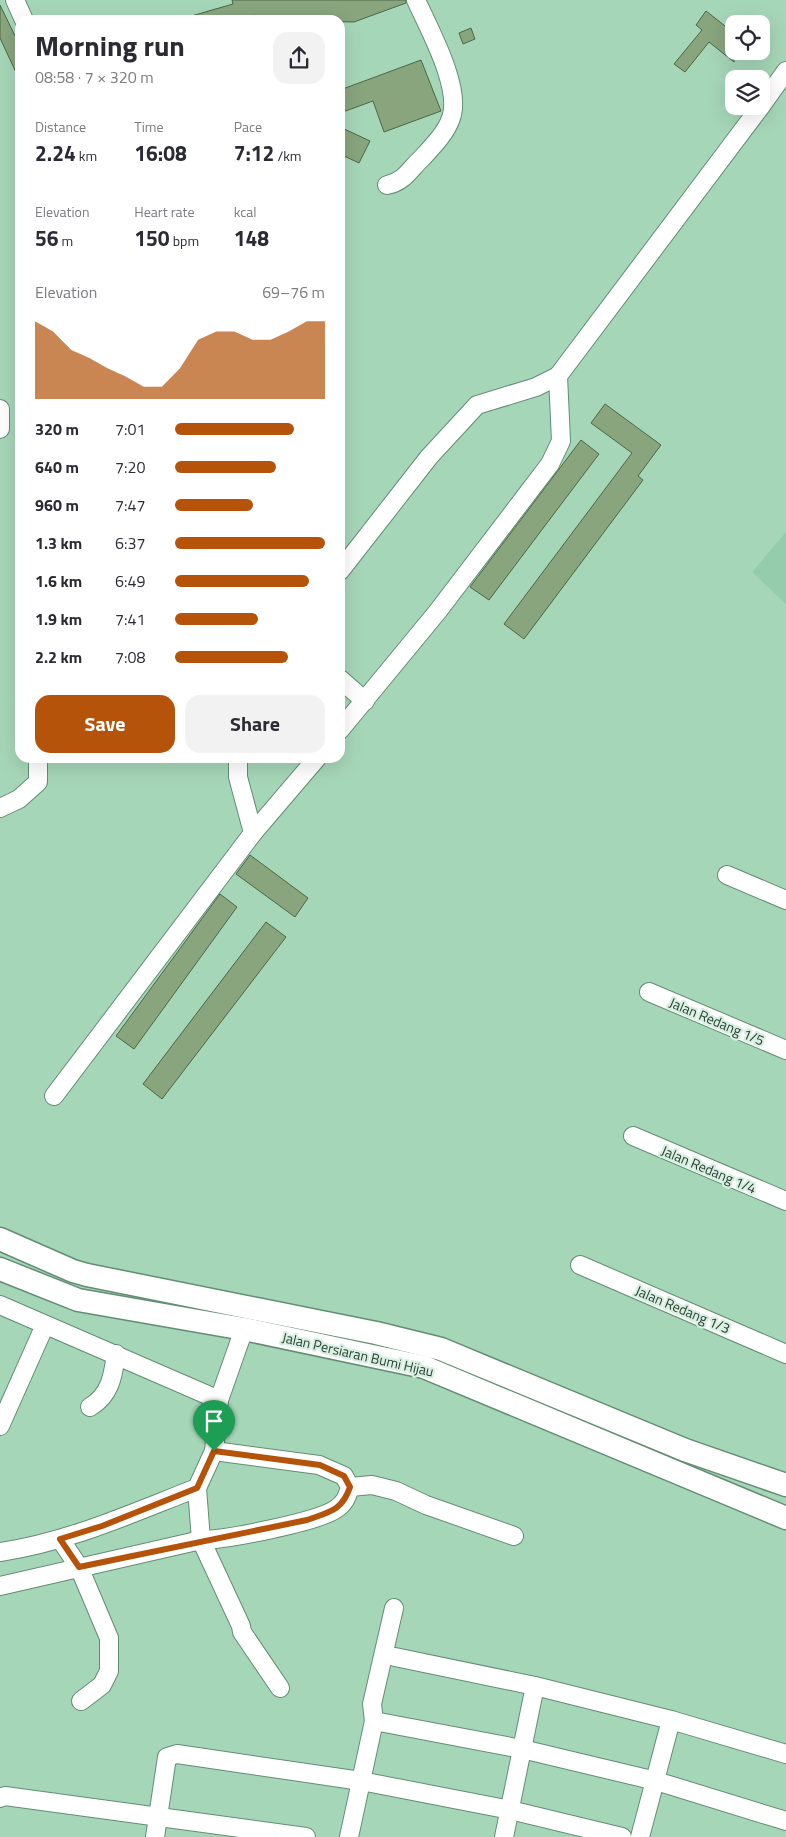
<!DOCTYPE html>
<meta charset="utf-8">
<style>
body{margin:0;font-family:"Titillium Web",sans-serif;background:#f2f2f3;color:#2b2b33;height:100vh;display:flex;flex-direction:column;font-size:19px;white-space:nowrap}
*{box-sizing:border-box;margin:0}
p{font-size:16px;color:#7c7c81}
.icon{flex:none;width:28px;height:28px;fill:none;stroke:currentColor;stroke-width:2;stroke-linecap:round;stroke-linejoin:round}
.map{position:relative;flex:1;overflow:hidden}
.sheet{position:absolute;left:15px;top:15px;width:330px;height:748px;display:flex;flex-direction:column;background:#fff;border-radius:15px;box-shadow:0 5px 20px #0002}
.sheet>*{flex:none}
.controls{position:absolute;left:725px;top:15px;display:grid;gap:10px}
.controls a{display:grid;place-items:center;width:45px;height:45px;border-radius:10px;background:#fff;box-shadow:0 5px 20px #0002;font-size:25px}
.pin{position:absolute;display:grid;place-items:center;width:42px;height:42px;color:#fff;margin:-51px -21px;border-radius:50% 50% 50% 0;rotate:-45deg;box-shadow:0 0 5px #0007}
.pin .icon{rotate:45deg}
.round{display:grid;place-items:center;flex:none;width:52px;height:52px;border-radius:15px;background:#f2f2f3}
.summary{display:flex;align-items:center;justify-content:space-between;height:85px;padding:0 20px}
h1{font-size:28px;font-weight:700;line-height:38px}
.stats{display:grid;grid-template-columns:repeat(3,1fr);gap:8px;height:85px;padding:5px 20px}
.stats div{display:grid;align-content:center}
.stats b{font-size:21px;font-weight:700}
.stats small{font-size:14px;font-weight:400}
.stats p{font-size:14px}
.chart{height:140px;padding:10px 20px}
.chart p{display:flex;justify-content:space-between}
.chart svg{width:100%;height:90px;margin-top:5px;fill:#b45309;opacity:.7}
.cta{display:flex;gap:10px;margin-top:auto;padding:10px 20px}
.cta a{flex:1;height:58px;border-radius:15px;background:#b45309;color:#fff;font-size:20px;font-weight:700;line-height:58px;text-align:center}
.cta a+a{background:#f2f2f3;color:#2b2b33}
ul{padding:0 20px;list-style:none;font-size:16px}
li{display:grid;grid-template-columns:80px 60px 1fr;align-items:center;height:38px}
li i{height:12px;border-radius:6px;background:#b45309}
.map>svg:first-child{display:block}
.built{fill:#95ccab}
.building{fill:#88a57e;stroke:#4d6743}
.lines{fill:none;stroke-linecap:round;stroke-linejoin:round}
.minor-casing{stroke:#618e73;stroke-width:20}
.major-casing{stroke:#618e73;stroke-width:25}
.minor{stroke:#fff;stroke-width:18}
.major{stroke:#fff;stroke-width:22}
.route-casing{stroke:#fff;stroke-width:10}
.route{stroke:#b45309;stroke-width:6}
.labels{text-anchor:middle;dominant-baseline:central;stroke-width:4.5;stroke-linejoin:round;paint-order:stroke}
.street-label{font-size:14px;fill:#2b3e32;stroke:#d8f0e1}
</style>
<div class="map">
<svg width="786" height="1837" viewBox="0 0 786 1837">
<rect width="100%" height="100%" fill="#a6d6b8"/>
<path class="built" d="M786 532V604L752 572Z"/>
<g class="building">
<path d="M232 0H406V3L354 22 256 20 255 15 240 20H189L188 17 233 4Z"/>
<path d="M0 5 20 46V81L0 38Z"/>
<path d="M706 11 734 33V62L709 42 685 72 674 64 702 30 696 25Z"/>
<path d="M471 28 475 39 463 44 459 33Z"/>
<path d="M421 60 441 111 384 132 373 101 340 113V90Z"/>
<path d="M340 127 370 141 359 163 340 154Z"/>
<path d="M605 404 661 445 638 476 643 480 524 639 504 624 632 453 591 423Z"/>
<path d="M581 440 599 454 489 600 470 587Z"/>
<path d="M250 855 308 898 295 917 236 874Z"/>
<path d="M220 894 237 907 134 1049 116 1036Z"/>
<path d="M266 922 286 937 162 1099 143 1084Z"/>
</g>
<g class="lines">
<g class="minor-casing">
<g id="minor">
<path d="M15 0 24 20"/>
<path d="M761 106 786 71"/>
<path d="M387 185C404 182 410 169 422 158 433 146 446 133 451 118 462 88 429 29 416 0"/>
<path d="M0 409V429"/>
<path d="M340 571 429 457 477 405 536 387 558 376"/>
<path d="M340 679 365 701"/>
<path d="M340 730 438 611 550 464 561 441 558 376 761 106"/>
<path d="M238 758V777L253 833"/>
<path d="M0 808 19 799 38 782V758"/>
<path d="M727 875 786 900"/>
<path d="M649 992 786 1050"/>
<path d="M54 1096 253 833 317 758"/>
<path d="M633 1136 786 1201"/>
<path d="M580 1265 786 1354"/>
<path d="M0 1305 219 1400"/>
<path d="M90 1407C110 1395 113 1377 116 1354"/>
<path d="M0 1426 45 1325"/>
<path d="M350 1487 372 1485 396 1491 426 1505 514 1536"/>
<path d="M197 1488 201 1540C225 1540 317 1522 336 1509 345 1503 347 1497 350 1487L344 1476 319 1465 214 1451"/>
<path d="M60 1539 79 1567 109 1638V1671L102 1685 81 1701"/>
<path d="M0 1552C69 1542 132 1513 197 1488L214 1451 219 1400 244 1329"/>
<path d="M0 1586 201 1540 241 1626 242 1632 280 1688"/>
<path d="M395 1657 535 1686"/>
<path d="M374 1721 372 1704 394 1608"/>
<path d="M0 1798 5 1796 306 1837"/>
<path d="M155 1837 167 1757 177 1754 361 1781 510 1810 622 1837"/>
<path d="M349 1837 374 1721 522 1749 656 1781 786 1821"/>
<path d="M504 1837 535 1686 671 1720"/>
<path d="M640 1837 671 1720 786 1754"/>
</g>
</g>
<g class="major-casing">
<g id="major">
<path d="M0 1239 73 1271 87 1275 376 1333 441 1349 685 1450 786 1485"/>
<path d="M0 1269 78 1300 244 1329 424 1367 786 1518"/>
</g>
</g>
<use href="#minor" class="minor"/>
<use href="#major" class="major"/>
</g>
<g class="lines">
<g class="route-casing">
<path id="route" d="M214 1451 320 1465 344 1476 350 1487C342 1511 329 1512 307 1520L79 1567 60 1539 102 1526 197 1488Z"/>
</g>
<use href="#route" class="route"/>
</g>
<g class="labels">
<g class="street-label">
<text transform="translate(717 1021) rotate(23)">Jalan Redang 1/5</text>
<text transform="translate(709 1169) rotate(23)">Jalan Redang 1/4</text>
<text transform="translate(683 1309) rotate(23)">Jalan Redang 1/3</text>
<text transform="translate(358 1354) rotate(13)">Jalan Persiaran Bumi Hijau</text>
</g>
</g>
</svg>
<div class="controls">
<a><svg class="icon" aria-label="locate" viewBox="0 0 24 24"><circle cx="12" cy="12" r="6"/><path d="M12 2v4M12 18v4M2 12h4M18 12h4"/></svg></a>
<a><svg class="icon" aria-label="layers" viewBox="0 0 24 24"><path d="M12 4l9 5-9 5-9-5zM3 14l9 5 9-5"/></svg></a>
</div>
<div class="pin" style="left:214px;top:1451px;background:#1e9e55"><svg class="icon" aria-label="arrive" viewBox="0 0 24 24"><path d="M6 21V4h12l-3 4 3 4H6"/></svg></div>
<section class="sheet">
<div class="summary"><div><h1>Morning run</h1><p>08:58 · 7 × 320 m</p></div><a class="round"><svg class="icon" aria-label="share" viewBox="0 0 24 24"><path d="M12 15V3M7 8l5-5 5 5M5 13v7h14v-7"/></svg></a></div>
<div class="stats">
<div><p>Distance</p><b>2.24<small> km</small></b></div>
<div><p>Time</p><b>16:08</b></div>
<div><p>Pace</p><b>7:12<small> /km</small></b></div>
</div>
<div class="stats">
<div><p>Elevation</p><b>56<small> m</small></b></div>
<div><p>Heart rate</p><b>150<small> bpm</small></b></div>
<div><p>kcal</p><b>148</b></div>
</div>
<div class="chart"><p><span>Elevation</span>69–76 m</p>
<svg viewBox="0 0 160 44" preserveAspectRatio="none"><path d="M0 44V6L10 11L20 20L30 24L40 29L50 33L60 38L70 38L80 29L90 15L100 11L110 11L120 15L130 15L140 11L150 6L160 6V44z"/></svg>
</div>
<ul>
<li><b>320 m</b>7:01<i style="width:79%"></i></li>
<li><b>640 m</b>7:20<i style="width:67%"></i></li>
<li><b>960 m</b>7:47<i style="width:52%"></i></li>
<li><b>1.3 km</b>6:37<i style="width:100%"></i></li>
<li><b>1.6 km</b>6:49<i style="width:89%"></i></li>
<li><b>1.9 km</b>7:41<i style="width:55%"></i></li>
<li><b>2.2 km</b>7:08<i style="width:75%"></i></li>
</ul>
<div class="cta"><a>Save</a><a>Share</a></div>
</section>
</div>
